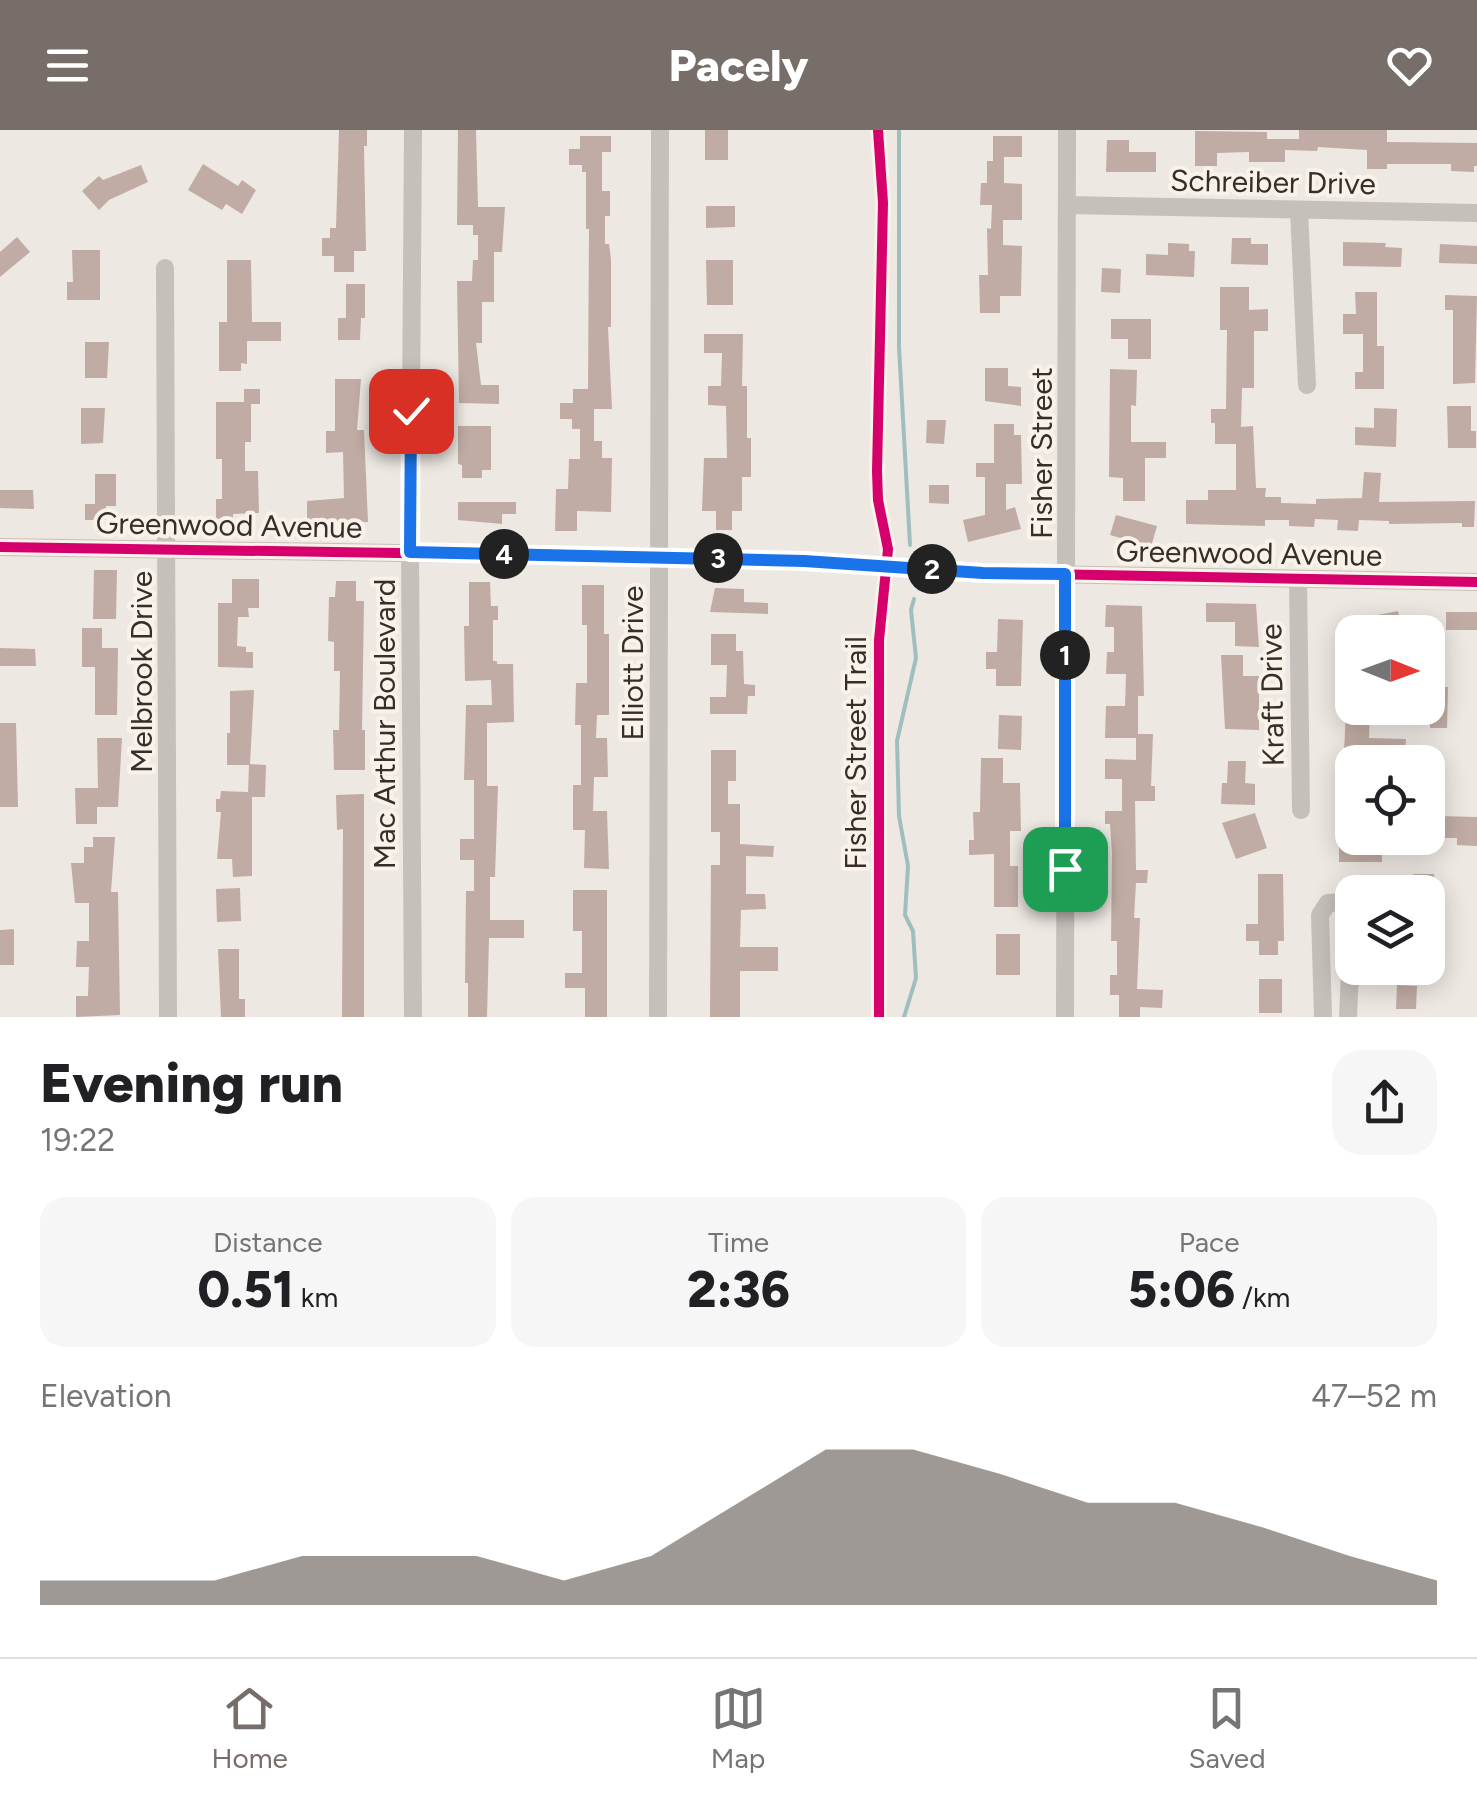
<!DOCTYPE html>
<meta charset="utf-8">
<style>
body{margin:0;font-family:Figtree,sans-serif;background:#f6f6f6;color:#202124;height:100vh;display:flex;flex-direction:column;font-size:38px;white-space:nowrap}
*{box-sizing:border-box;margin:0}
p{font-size:32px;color:#757577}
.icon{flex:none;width:55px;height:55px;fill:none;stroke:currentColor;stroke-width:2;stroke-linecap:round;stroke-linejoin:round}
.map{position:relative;height:887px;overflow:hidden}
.panel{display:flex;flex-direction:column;background:#fff;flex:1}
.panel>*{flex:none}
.needle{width:65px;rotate:91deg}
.controls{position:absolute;left:1335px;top:485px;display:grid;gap:20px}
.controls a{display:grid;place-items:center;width:110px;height:110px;border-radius:20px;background:#fff;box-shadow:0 5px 25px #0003;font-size:50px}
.pin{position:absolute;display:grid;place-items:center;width:85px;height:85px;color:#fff;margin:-42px;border-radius:20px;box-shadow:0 5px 15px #0006}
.km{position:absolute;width:50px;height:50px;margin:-25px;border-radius:50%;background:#222;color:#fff;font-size:28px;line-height:50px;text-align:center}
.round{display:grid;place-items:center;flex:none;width:105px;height:105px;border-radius:30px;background:#f6f6f6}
.headline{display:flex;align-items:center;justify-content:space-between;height:170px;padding:0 40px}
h1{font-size:55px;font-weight:800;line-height:75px}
.metrics{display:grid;grid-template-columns:repeat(3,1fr);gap:15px;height:170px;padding:10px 40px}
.metrics div{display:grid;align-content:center;border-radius:25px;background:#f6f6f6;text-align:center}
.metrics b{font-size:50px;font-weight:800}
.metrics small{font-size:28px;font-weight:400}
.metrics p{font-size:28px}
.chart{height:280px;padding:20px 40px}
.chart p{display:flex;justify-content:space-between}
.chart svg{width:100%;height:180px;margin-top:10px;fill:#776e6a;opacity:.7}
header{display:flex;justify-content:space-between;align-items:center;height:130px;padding:0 40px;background:#776e6a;color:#fff;font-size:45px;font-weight:800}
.tab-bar{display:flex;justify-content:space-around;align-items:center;height:140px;border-top:2px solid #e0e0e0;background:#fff;font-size:28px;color:#757577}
.tab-bar a{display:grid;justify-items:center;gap:5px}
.tab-bar .selected{color:#776e6a}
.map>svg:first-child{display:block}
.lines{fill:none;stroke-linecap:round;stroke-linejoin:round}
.stream{stroke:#9fbfbe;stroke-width:4}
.building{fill:#c0aca4}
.street{stroke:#c6c0bb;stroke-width:18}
.cycleway-casing{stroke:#f9f2e9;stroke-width:16}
.cycleway{stroke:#d6006c;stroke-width:10}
.route-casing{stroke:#fff;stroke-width:20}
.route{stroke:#1a73e8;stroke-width:12}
.labels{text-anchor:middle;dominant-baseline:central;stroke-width:8;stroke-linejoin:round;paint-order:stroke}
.street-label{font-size:30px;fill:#372d29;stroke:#f9f2e9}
</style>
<header><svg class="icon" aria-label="menu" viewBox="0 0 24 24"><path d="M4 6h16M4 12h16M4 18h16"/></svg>Pacely<svg class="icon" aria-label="heart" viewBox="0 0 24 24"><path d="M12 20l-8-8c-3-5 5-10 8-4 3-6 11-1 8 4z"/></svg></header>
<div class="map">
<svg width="1477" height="887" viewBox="0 0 1477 887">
<rect width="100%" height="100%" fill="#ede8e2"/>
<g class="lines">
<g class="stream">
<path d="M899 0V217L910 415"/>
<path d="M904 887 916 848 913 801 905 785 908 736 899 686 897 611 916 528 911 480 914 469"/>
</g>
</g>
<g class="building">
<path d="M339 0H367V16H364L366 121H354V142H334V126H322V108H330V98H336Z"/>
<path d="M458 0H476L478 77H505L502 122H494V172H482V213H476L481 255H499V274L459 273 457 151H472L473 130H478V105H473V95H457Z"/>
<rect x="705" y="0" width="23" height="30"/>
<path d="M1299 0H1387V12L1477 13V36H1474V42L1451 41V34H1387V39H1367V20L1318 17 1317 21 1285 20V32H1249V22L1217 23V36H1195V1L1267 2V9H1299Z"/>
<path d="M580 6H611V22H602V61H610V86H605V114H609L611 129V197H608L612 279H594V311H602V328H612L611 382 577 381V401H555L556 359H568L569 329H580V299H572V289H560V273H573V259H588L589 99H586V42H582V35H569V19H580Z"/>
<path d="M993 6H1022V27H1004V53L1022 54V90H1003V115L1022 116 1021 166H1000V183H980L979 145H988L987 98 991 99 992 75H980L981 53H987V31H993Z"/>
<path d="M1107 10H1129V22H1156V42H1106Z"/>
<path d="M203 34 238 56 242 50 256 60 242 84 226 74 222 80 188 60Z"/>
<path d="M141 35 148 52 109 70 99 80 82 61 99 46 103 50Z"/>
<path d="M706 76H735V97L706 98Z"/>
<path d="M17 107 30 122 0 147V122Z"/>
<path d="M1232 108H1251V114H1268V135L1231 134Z"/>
<path d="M1343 112 1386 113 1385 117 1402 118 1401 137 1343 136Z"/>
<path d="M1168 113 1189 114V121H1195L1194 147 1146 145V124L1168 125Z"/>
<path d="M1440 114 1477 116V134L1439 133Z"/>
<path d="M72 120H100V170H67V152H73Z"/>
<path d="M227 130H251L252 192H281V211H247V234L241 233V241H219V192H227Z"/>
<path d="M706 130H733V175H707Z"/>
<path d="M1102 138 1121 139 1120 163 1101 162Z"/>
<path d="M346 154H365V188H361L360 210H338V188H346Z"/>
<path d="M1220 157H1249V180L1268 179V201H1254V258H1242L1241 297 1253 296 1256 358H1266L1265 367H1281V373L1316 374V369L1362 368 1364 342 1381 343 1379 372 1475 371 1474 397H1462V393L1389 394V391L1359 390 1358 401 1337 400 1338 390 1315 389 1314 397 1289 396V390H1265V396L1186 394V370H1208V360H1236V314H1215V293H1211V279H1226L1227 200H1220Z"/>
<path d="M1355 162H1377V216H1384V259H1355V242H1363V204H1343V184H1356Z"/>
<path d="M1445 165 1477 166 1475 253 1453 254V180H1445Z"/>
<path d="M1111 189H1151V229H1128V209H1111Z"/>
<path d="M704 204H743L742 256H747V308H751V347H742V381H732V400H716V381H702L704 328H727L726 276 708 275V256H721L722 223H704Z"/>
<path d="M85 212H109L107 248H85Z"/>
<path d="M985 238H1008V256L1021 257V276L985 271Z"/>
<path d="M1110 239 1137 240 1136 276 1131 275V312H1166V328H1145V371H1123V348L1109 347Z"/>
<path d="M335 249H361L357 300H364L368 392 307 391V371L344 368 343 322 326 323V301H335Z"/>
<path d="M244 259H260V274H251V312H245V341H258L259 383 233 384V388L216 389V369H222V329H216V272H244Z"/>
<path d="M1447 276H1471V301H1476V318H1448Z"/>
<path d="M81 278H105L103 313 81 314Z"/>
<path d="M1374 278 1397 279 1396 317 1355 315V297L1374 298Z"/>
<path d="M927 290H946L944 314 926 313Z"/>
<path d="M994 294H1014V305H1021L1022 354H1006V380L1015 377 1021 399 968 412 963 390 985 385V347H976V333H994Z"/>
<path d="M458 296H491V340H482V348H462V335L458 334Z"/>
<path d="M95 344H116V376H106V390H85V374H95Z"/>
<path d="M929 355H949V374L929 373Z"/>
<path d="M0 360H33L34 379 0 378Z"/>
<path d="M458 372H516V384H502V394L458 390Z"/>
<path d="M1116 385 1157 396 1151 417 1110 405Z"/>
<path d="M94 440H117L116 489H93Z"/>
<path d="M232 449H259V478H248L249 487H238L237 516 246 517V522H253V538L218 537V473H232Z"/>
<path d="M336 451H356V471H364L362 600H365V640H334L333 600H339L340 541H334V512L328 511 329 467H335Z"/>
<path d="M469 452H490L491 476H498V490H493V531H497V534H513L514 592 487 593V656H498L495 747H490V790H524V808H489L487 887H468V853H465L466 761H474V730H460V709H474V650H464L466 575H492L491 550 465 551 464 496H469Z"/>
<path d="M582 455H604V504H609V585H597L596 608H607L608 647H594L593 681H607L609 739 584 738 585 700H573V655H581V595H575L576 553H587V495H582Z"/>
<path d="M715 458 744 459V472L768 473V484L710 482Z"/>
<path d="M1206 473 1256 474 1259 517 1235 516V492H1206Z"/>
<path d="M1106 475 1142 476 1144 566H1138V604H1153L1151 656H1155V671H1135L1136 740H1148L1147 753H1136L1134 788H1140L1137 859 1163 860 1162 878 1140 877V887H1119V865H1110V845H1117V811H1111L1112 723 1110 694H1105V681H1122V649H1105V629L1136 630V608H1105L1106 576H1125L1126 544H1106L1107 522H1114V497H1105Z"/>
<path d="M1398 481 1403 502H1337L1336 497 1359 493 1358 489Z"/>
<rect x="1446" y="482" width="31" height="18"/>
<path d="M998 489 1023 490 1021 556H996V539H986V522H997Z"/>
<path d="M82 498H102V518H118L117 585H95V537H82Z"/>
<path d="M711 504H736V521H743L744 554 755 555V566H748L747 584H710V567H726L727 535H711Z"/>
<path d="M0 518 35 519 36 536H0Z"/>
<path d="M1221 525H1243V546H1259V600L1225 599Z"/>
<path d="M1343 527H1352V569H1341Z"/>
<path d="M1430 557H1448L1447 598H1430Z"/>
<path d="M254 560 250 634 266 635 265 667H252V746L233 747 232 729H217L221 682H216V669H220L221 661 248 662 249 635H227V603H230V561Z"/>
<path d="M1346 579 1370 580 1369 608 1406 609 1405 627 1344 622Z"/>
<path d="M999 585 1022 586 1021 620 998 619Z"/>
<path d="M0 593H16L18 677H0Z"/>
<path d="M97 608H122L118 677H97V694H76L75 658H98Z"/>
<path d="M711 620H736V651H728V674H740V714L774 716 773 727 746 726V764H765L766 779 741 780 740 817H778V841H740V887H710L711 735H720V702H711Z"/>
<path d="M981 628H1003V653H1020L1021 701H1010V736H1018V777H994V724L969 725V710H974L973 682H980Z"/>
<path d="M1228 631H1246L1245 653 1255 654V675L1221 674 1222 653H1227Z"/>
<path d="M364 664V887H342L343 699 337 700 336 665Z"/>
<path d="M1255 683 1267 718 1236 729 1222 693Z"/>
<path d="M1439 686 1477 687V716L1457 715V708H1439Z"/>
<path d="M93 707H115L111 762H118L120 885 76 887V866H88L89 837H76L77 811H89V773H75L71 733H84V717H93Z"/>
<path d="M1355 708H1382V732H1339V712H1355Z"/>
<path d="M1258 744H1283L1284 811H1278V825H1259V811H1246V794H1258Z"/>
<path d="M1413 744H1434L1435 762H1413Z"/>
<path d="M240 758 241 791 217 792 216 759Z"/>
<path d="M573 760H607V887H585V858H565V843H582V801H573Z"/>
<path d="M14 799V835H0V800Z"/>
<rect x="996" y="804" width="24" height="41"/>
<path d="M218 819H239V869H245V887H221Z"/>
<rect x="1259" y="849" width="23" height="34"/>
<path d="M1397 855 1417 856 1416 879H1396Z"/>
</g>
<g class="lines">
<g class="street">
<path d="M413 0 410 422 413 887"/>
<path d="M1067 75 1477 83"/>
<path d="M1299 80 1307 255"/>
<path d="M165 138 168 887"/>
<path d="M0 417 660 427 804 431 983 443 1477 452"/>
<path d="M1298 449 1301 680"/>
<path d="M658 887 660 0"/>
<path d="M1065 887 1067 0"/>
<path d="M1323 887 1320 785 1328 773 1344 772 1349 777 1352 787"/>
<path d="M1348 887 1352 795"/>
</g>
<g class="cycleway-casing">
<g id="cycleway">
<path d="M878 0 883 73 877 341 878 370 888 419 879 510V887"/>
<path d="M0 417 660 427 804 431 983 443 1477 452"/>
</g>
</g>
<use href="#cycleway" class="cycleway"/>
</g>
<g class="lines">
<g class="route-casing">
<path id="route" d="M411 281 410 422 804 431 983 443 1065 444V739"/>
</g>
<use href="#route" class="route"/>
</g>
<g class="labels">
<g class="street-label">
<text transform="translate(1273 52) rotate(1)">Schreiber Drive</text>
<text transform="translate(1041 323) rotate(-90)">Fisher Street</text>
<text transform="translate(229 395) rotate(1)">Greenwood Avenue</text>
<text transform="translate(1249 423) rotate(1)">Greenwood Avenue</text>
<text transform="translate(632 533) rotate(-90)">Elliott Drive</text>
<text transform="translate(141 542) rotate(-90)">Melbrook Drive</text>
<text transform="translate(1272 565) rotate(-91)">Kraft Drive</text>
<text transform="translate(384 594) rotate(-90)">Mac Arthur Boulevard</text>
<text transform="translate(855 623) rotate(-90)">Fisher Street Trail</text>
</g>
</g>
</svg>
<div class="controls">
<a><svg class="needle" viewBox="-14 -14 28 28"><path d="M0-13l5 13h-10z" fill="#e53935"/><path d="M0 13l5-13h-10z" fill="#757577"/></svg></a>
<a><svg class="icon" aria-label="locate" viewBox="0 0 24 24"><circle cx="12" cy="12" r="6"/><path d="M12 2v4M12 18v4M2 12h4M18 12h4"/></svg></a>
<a><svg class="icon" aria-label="layers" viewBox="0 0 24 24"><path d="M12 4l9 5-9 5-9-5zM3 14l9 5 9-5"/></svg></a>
</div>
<div class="pin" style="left:1065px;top:739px;background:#1e9e55"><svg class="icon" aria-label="arrive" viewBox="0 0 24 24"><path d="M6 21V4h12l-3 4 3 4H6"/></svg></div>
<div class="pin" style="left:411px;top:281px;background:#d93025"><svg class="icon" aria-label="check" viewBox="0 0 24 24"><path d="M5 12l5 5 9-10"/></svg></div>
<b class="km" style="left:1065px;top:525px">1</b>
<b class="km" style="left:932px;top:439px">2</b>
<b class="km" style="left:718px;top:428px">3</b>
<b class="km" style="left:504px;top:424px">4</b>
</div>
<section class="panel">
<div class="headline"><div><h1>Evening run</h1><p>19:22</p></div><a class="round"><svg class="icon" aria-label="share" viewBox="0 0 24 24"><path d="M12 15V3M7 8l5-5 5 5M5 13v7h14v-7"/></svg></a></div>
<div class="metrics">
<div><p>Distance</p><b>0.51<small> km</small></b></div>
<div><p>Time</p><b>2:36</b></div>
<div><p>Pace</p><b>5:06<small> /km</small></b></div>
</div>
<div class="chart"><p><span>Elevation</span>47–52 m</p>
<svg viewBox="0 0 160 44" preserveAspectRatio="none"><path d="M0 44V38L10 38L20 38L30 32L40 32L50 32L60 38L70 32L80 19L90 6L100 6L110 12L120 19L130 19L140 25L150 32L160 38V44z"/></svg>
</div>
</section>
<nav class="tab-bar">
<a class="selected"><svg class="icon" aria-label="home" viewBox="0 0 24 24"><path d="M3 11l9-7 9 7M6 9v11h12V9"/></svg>Home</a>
<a><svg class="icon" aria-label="map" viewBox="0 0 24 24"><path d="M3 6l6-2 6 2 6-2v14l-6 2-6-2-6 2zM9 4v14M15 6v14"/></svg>Map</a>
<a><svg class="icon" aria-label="saved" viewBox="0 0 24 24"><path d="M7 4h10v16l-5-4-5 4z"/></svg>Saved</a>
</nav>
